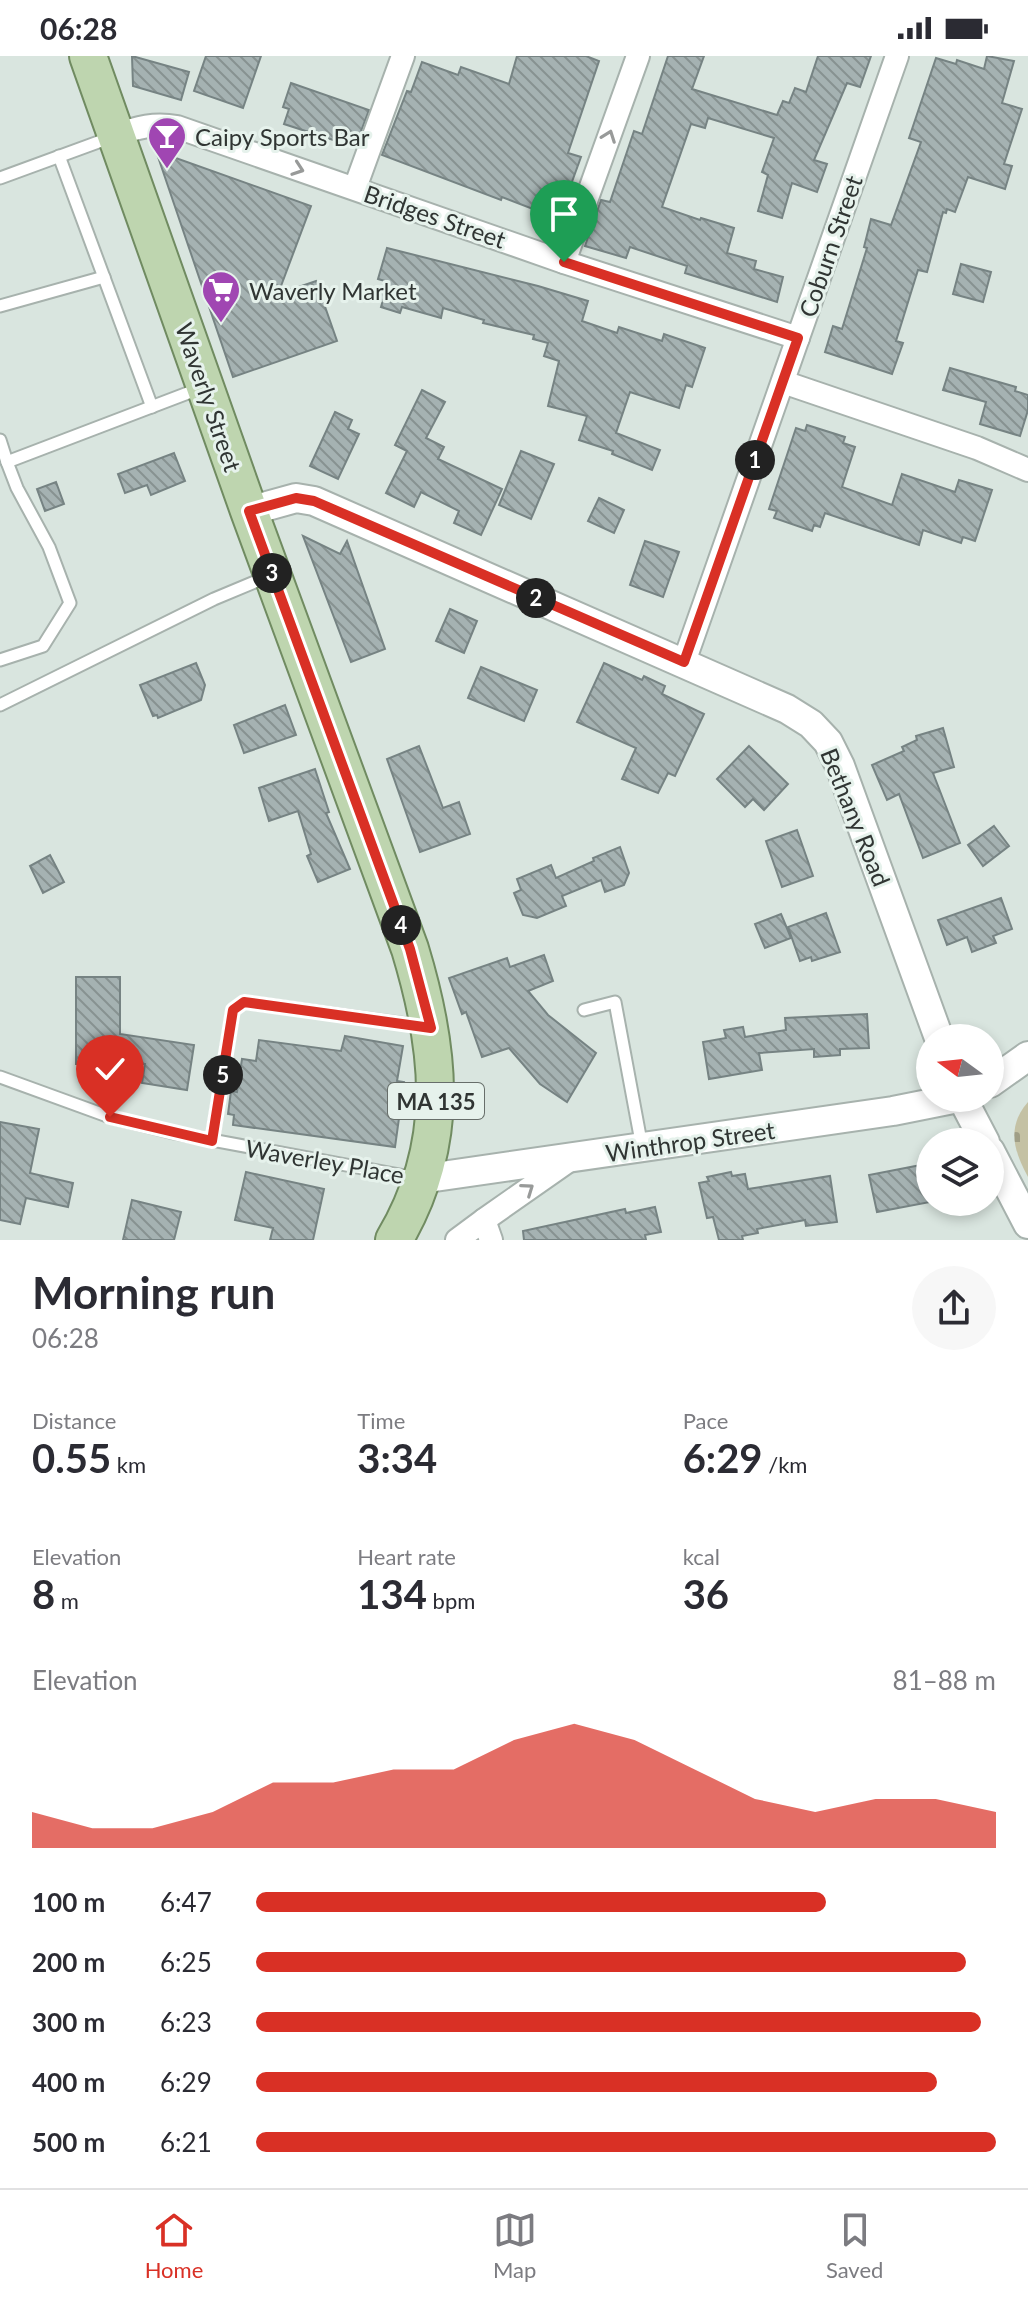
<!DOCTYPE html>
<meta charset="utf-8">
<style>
body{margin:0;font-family:Lato,sans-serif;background:#f7f7f7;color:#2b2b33;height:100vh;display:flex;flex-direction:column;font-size:30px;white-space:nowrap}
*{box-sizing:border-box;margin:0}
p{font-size:26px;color:#7c7c81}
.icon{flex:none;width:44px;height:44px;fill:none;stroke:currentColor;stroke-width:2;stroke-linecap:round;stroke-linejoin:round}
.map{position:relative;height:1184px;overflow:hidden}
.details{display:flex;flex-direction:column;background:#fff;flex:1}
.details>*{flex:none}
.needle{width:52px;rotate:285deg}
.tools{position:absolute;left:916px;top:968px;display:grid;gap:16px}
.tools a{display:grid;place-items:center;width:88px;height:88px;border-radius:50%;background:#fff;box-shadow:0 4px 12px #0003;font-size:40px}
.pin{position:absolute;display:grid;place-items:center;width:68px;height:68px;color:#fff;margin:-82px -34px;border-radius:50% 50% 50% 0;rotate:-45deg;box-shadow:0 0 8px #0007}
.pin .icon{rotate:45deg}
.km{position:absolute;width:40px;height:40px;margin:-20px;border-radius:50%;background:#222;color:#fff;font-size:22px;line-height:40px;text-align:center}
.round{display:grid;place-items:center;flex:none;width:84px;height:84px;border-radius:42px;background:#f7f7f7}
.overview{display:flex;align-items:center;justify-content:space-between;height:136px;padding:0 32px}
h1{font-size:44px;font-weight:700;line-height:60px}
.figures{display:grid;grid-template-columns:repeat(3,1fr);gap:12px;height:136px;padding:8px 32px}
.figures div{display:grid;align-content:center}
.figures b{font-size:40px;font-weight:700}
.figures small{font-size:22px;font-weight:400}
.figures p{font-size:22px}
.chart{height:224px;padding:16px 32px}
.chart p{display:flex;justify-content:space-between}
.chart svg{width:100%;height:144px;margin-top:8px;fill:#d93025;opacity:.7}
ul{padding:0 32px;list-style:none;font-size:26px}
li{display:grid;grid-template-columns:128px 96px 1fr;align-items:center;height:60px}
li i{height:20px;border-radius:10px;background:#d93025}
.status{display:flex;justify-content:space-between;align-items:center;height:56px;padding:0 40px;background:#fff;direction:ltr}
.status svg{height:22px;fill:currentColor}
.dock{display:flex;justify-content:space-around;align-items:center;height:112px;border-top:2px solid #e1e1e2;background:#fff;font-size:22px;color:#7c7c81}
.dock a{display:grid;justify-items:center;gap:4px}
.dock .selected{color:#d93025}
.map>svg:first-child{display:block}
.cemetery{fill:url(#cemetery-stones)}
.building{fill:url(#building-back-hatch);stroke:#768383;stroke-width:2}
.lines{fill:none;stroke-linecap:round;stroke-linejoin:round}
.service-casing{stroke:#a7b2ad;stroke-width:15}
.minor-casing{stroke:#a7b2ad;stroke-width:26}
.tertiary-casing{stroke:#a7b2ad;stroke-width:32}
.primary-casing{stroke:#708b61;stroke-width:40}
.service{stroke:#fff;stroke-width:11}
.minor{stroke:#fff;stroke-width:22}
.tertiary{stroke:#fff;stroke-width:28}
.primary{stroke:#bed5af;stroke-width:36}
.oneway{stroke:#989a99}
.route-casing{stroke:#fff;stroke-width:16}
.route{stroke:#d93025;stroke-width:10}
.labels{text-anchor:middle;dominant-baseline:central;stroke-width:6;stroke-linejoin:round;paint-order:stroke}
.shield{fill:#e6f2ec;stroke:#676e6a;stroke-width:2}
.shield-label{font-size:22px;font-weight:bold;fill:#303533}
.poi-label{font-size:24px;fill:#303533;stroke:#e6f2ec;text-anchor:start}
.street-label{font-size:24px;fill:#303533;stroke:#e6f2ec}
</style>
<div class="status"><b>06:28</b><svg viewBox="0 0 49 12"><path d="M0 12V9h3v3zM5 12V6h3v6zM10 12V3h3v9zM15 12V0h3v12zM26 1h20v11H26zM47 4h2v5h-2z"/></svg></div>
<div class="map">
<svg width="1028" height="1184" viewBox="0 0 1028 1184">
<defs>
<pattern id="cemetery-stones" width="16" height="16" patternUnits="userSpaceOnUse" patternTransform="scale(2)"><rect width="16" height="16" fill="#c4c1a4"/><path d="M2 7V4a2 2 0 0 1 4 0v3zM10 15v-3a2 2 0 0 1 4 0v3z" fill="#a09e86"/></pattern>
<pattern id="building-back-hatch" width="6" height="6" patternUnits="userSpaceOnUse" patternTransform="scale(2)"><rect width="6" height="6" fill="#a5b2b2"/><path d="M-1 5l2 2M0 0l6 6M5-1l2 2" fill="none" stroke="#879291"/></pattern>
</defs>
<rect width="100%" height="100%" fill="#d9e5df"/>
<path class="cemetery" d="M1028 1046V1121C1014 1095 1006 1071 1028 1046Z"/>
<g class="building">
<path d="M132 0 189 16 181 44 133 30Z"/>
<path d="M206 0H261L243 52 194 35Z"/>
<path d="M517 0H586L599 5 568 97 581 101 569 134 574 136 559 179 536 170 541 156 502 141 501 144 382 99 407 35 411 36 422 6 458 19 461 11 509 28Z"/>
<path d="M668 0H704L692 33 777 59 783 45 789 47 795 32 806 36 818 0H871L860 31 847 27 814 104 827 108 817 136 792 127 782 162 758 155 768 119 762 116 774 82 708 62 705 72 691 68 662 151 700 164 701 162 734 172 727 197 756 205 754 213 783 221 777 246 685 217 687 210 630 191 626 202 585 190 601 144 610 146 634 75 642 78Z"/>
<path d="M987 0 1014 5 1002 47 1022 53 1004 108 1012 110 1005 133 968 121 955 156 947 153 946 157 943 156 927 216 918 214 896 285 903 287 892 318 825 296 833 270 842 273 867 192 864 191 871 163 891 169 921 86 909 82 936 2 956 8 957 4 984 13Z"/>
<path d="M291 27 369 54 355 91 284 68 289 53 283 51Z"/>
<path d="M156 95 311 150 278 238 316 225 337 285 233 321Z"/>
<path d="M387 192 538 230 588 245 582 265 617 277 619 271 662 285 664 278 705 292 692 331 686 329 679 352 630 336 616 377 660 394 652 414 612 398 613 395 579 384 587 360 548 350 559 305 544 300 548 287 533 283 534 279 483 267 484 264 443 252 441 262 402 251 400 257 381 251 383 244 379 243 385 225 378 223Z"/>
<path d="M961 208 991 216 983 246 953 238Z"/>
<path d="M950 312 1016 331 1015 335 1028 339V354L1020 380 980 368 986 346 943 334Z"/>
<path d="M422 334 445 346 426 382 444 391 438 403 502 433 481 479 454 467 459 455 421 436 414 451 386 437 407 395 395 389Z"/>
<path d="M335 356 352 364 348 373 359 378 338 423 310 410Z"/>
<path d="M807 369 845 381 843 387 855 391 842 431 892 449 902 418 955 436 959 424 992 434 975 485 963 481 961 487 923 474 919 489 825 457 820 471 814 469 812 475 774 462 777 455 769 453 796 372 805 375Z"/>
<path d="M521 395 554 408 531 463 499 449Z"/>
<path d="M174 397 185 425 151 439 147 429 125 437 118 418Z"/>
<path d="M56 426 64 448 45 455 37 433Z"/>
<path d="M599 442 624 454 614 477 588 465Z"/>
<path d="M303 480 340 498 347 485 385 593 351 606Z"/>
<path d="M645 485 679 496 663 541 630 529Z"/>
<path d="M450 553 477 565 464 597 436 585Z"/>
<path d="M196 607 205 629 201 644 158 662 157 659 153 660 140 629Z"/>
<path d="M604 607 642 624 644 620 665 630 662 638 704 658 675 720 668 717 658 737 622 723 636 692 577 666Z"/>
<path d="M481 611 537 634 524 665 468 642Z"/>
<path d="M285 649 296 679 244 697 234 669Z"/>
<path d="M943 672 954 711 933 717 960 787 923 802 899 738 887 744 872 709 904 695 902 691 917 684 916 680Z"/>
<path d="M419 690 443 752 459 746 470 778 420 796 387 703Z"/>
<path d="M749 690 788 728 764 754 753 743 745 751 717 723Z"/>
<path d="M315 713 329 756 326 757 350 813 318 826 307 800 311 798 298 755 269 765 259 732Z"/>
<path d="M994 770 1009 790 983 810 968 789Z"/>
<path d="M797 774 813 820 782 831 766 785Z"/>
<path d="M620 791 629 817 624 829 605 836 601 824 562 840 566 850 537 862 523 859 514 837 521 834 517 823 551 809 556 822 594 805 593 802Z"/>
<path d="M50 799 64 826 43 837 30 810Z"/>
<path d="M1001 842 1012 873 993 880 996 887 972 896 967 881 947 889 938 864Z"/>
<path d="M826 857 840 896 812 905 811 901 800 905 788 871Z"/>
<path d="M781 858 791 882 765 892 755 868Z"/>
<path d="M544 899 553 925 528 935 548 959 596 997 567 1046 540 1028 509 992 482 1001 466 956 462 958 449 922 507 902 510 911Z"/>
<path d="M76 921H120V978L194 989 187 1034 142 1027 145 1008H76Z"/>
<path d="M867 958 869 992 840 993V999L814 1001V993L759 997 762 1014 709 1023 703 986 726 982 724 974 743 971 745 981 786 974 785 962Z"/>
<path d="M345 980 403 990 397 1025 404 1026 395 1091 233 1069 234 1059 228 1058 231 1035 237 1036 242 1003 256 1005 259 984 341 995Z"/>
<path d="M0 1066 39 1073 30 1117 73 1127 68 1151 26 1142 20 1168 0 1164Z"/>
<path d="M926 1108 930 1146 877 1156 869 1119Z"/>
<path d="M246 1116 324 1133 313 1184H270L273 1172 235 1164Z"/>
<path d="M731 1116 732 1120 745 1118 748 1133 830 1120 837 1166 806 1170 805 1164 757 1173 758 1177 742 1180 743 1184H719L713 1161 707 1162 699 1127 709 1125 707 1121Z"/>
<path d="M132 1144 181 1156 174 1184H123Z"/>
<path d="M655 1151 661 1176 645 1179 646 1184H524L523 1175 625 1153 626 1157Z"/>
</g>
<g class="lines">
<g class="service-casing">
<g id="service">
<path d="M59 100 152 351"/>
<path d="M0 122 112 81"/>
<path d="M0 250 104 221"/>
<path d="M0 384 7 406 201 332"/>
<path d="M0 604 43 590 70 547 49 491 17 432 7 406"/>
<path d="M0 649 214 543 269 520"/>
<path d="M584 954 615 946 642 1091"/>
<path d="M0 1021 110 1061 174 1077 416 1122"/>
<path d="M212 1085 233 954 244 946 422 970"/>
</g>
</g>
<g class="minor-casing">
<g id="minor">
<path d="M117 79C137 71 155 67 177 71L564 206 798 282"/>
<path d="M355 132 403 0"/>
<path d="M564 206 638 0"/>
<path d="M783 326 977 392 1028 414"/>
<path d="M684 606 897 0"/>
<path d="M484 1164 571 1103"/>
<path d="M457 1184 484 1164 491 1184"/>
</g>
</g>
<g class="tertiary-casing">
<g id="tertiary">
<path d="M249 455 296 442 314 445 787 653 811 668 828 686 840 710 939 982"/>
<path d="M990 1027 1028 1000"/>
<path d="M962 1042 985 1086"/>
<path d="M990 1095 1028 1168"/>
<path d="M421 1123 893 1055 958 1042"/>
</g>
</g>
<g class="primary-casing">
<path id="primary" d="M88 0 249 455 410 893C441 995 451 1088 394 1184"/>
</g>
<use href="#service" class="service"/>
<use href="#minor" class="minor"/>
<use href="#tertiary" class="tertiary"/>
<use href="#primary" class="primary"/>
</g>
<defs><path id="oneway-chevron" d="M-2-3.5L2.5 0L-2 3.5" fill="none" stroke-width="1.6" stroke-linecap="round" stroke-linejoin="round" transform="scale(2)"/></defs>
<g class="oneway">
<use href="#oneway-chevron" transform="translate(609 80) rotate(-70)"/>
<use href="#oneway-chevron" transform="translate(298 113) rotate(19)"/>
<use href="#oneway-chevron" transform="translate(528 1133) rotate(-35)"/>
</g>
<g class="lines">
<g class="route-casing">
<path id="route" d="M110 1061 212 1085 233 954 244 946 431 972 410 893 249 455 296 442 314 445 684 606 798 282 564 206"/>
</g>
<use href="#route" class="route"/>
</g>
<defs>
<g id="bar-pin" transform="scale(2)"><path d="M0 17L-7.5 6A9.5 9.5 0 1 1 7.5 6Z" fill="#a046b2" stroke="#e6f2ec"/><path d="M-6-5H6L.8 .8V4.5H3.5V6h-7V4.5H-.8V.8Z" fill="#fff"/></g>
<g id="supermarket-pin" transform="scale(2)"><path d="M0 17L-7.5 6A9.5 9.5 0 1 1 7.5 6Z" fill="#a046b2" stroke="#e6f2ec"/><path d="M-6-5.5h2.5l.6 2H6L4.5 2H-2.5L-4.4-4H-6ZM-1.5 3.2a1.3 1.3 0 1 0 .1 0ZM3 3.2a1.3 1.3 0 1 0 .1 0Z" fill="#fff"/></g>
</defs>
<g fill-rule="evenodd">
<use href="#bar-pin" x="167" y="80"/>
<use href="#supermarket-pin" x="221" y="234"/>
</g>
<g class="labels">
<rect class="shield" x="388" y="1027" width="96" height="36" rx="6"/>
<g class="shield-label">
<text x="436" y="1045">MA 135</text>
</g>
<g class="poi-label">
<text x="195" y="80">Caipy Sports Bar</text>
<text x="249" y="234">Waverly Market</text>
</g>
<g class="street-label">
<text transform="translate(435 160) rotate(19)">Bridges Street</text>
<text transform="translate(830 190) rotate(-71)">Coburn Street</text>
<text transform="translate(209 341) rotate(71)">Waverly Street</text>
<text transform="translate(856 761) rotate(68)">Bethany Road</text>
<text transform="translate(690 1085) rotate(-8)">Winthrop Street</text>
<text transform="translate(325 1105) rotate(10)">Waverley Place</text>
</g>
</g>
</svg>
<div class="tools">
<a><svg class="needle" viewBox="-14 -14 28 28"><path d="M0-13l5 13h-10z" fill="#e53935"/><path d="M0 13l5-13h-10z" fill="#7c7c81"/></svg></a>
<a><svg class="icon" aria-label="layers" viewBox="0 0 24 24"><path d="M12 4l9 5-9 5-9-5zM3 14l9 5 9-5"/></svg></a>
</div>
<div class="pin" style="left:564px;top:206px;background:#1e9e55"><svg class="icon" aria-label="arrive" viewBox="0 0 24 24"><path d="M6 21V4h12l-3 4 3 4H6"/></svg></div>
<div class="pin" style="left:110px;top:1061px;background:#d93025"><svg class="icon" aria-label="check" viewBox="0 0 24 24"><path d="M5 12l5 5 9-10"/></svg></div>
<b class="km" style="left:755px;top:404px">1</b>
<b class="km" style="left:536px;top:542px">2</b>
<b class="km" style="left:272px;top:517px">3</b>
<b class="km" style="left:401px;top:869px">4</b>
<b class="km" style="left:223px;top:1019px">5</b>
</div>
<section class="details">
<div class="overview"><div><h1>Morning run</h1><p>06:28</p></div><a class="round"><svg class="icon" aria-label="share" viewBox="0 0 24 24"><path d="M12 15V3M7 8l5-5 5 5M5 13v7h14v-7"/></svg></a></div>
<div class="figures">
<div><p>Distance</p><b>0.55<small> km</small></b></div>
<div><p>Time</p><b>3:34</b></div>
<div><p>Pace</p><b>6:29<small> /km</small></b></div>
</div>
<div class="figures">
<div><p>Elevation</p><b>8<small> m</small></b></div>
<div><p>Heart rate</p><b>134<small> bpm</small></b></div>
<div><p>kcal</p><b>36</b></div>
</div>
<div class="chart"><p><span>Elevation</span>81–88 m</p>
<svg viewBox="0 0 160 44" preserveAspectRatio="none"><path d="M0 44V33L10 38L20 38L30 33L40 24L50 24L60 20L70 20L80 11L90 6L100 11L110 20L120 29L130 33L140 29L150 29L160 33V44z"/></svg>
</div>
<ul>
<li><b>100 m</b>6:47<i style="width:77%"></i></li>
<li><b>200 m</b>6:25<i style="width:96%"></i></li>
<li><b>300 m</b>6:23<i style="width:98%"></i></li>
<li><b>400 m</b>6:29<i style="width:92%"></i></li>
<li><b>500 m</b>6:21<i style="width:100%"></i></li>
</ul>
</section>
<nav class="dock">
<a class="selected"><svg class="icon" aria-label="home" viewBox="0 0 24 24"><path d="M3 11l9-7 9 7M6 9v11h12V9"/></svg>Home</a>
<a><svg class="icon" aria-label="map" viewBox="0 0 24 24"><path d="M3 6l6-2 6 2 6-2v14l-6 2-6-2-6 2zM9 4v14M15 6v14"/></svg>Map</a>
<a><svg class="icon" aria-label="saved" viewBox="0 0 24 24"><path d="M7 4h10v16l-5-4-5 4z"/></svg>Saved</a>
</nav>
